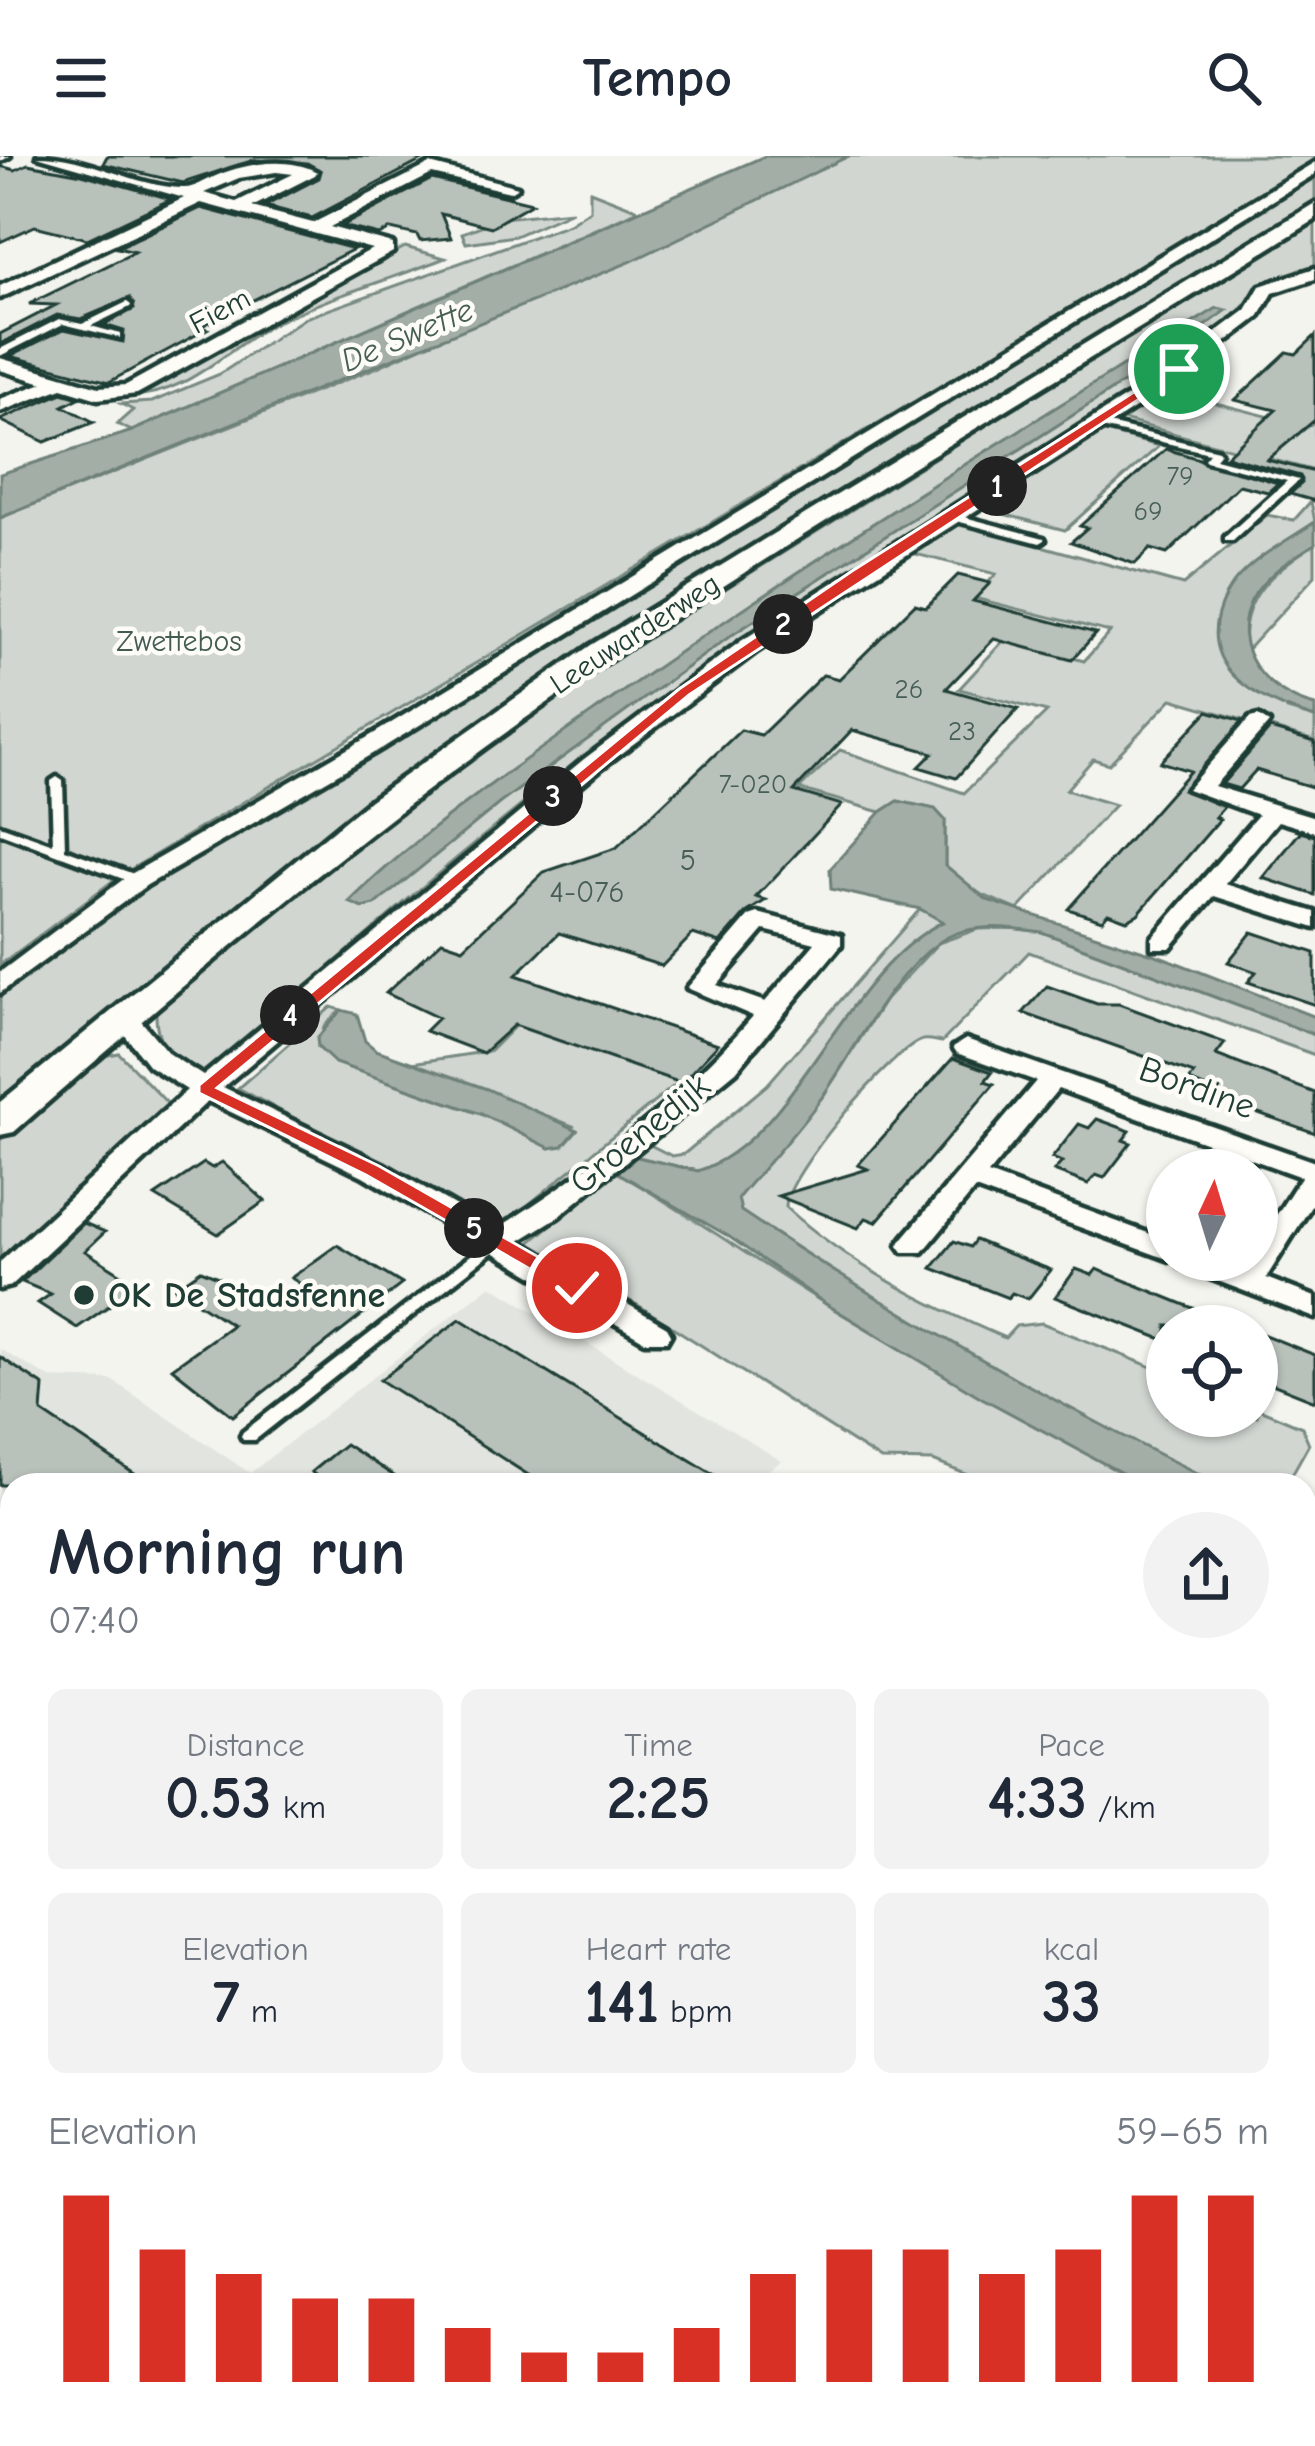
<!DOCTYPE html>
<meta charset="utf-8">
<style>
body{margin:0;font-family:"Comic Neue",sans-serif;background:#f2f2f3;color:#1f2937;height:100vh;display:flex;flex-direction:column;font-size:45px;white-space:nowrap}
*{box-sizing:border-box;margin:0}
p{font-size:39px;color:#747a83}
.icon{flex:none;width:66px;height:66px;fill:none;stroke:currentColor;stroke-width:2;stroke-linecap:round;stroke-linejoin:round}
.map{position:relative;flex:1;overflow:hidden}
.side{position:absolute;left:0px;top:1317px;width:1317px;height:975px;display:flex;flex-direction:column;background:#fff;border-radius:36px 36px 0 0;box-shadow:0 3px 9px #0004}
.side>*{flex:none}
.needle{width:78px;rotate:4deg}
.fabs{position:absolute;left:1146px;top:993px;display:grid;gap:24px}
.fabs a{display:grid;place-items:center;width:132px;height:132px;border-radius:50%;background:#fff;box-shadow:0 3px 9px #0004;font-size:60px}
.pin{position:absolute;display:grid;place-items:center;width:102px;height:102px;color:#fff;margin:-51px;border:6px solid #fff;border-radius:50%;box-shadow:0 3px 12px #0007}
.km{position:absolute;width:60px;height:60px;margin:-30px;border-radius:50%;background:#222;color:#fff;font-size:33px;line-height:60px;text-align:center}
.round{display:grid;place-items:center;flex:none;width:126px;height:126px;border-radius:63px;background:#f2f2f3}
.overview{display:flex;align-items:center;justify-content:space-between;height:204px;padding:0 48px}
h1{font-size:66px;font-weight:700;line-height:90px}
.figures{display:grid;grid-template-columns:repeat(3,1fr);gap:18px;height:204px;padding:12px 48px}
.figures div{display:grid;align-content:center;border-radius:18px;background:#f2f2f3;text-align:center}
.figures b{font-size:60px;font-weight:700}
.figures small{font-size:33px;font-weight:400}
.figures p{font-size:33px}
.chart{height:336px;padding:24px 48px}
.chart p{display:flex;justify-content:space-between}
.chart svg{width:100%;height:216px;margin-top:12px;stroke:#d93025;stroke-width:6}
header{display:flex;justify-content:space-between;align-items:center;height:156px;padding:0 48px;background:#fff;font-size:54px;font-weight:700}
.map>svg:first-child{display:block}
.built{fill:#e2e5df}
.green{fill:#d1d6d1;stroke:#788a82;stroke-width:3}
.water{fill:#a3aea7;stroke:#6e8179;stroke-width:3}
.building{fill:#b9c1bb;stroke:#1f3d34;stroke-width:3}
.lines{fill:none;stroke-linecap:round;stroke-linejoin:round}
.lane-casing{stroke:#1f3d34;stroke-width:9}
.street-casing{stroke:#1f3d34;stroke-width:9}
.secondary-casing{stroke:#1f3d34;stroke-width:9}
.lane{fill:#fdfcf7;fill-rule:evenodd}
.street{fill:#fdfcf7;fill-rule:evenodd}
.secondary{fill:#fdfcf7;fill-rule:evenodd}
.route{fill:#d93025;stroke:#fff;stroke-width:3}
.poi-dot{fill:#1f3d34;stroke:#fdfcf7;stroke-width:4.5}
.labels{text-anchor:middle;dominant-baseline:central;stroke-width:9;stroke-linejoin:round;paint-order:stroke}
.far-number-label{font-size:27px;fill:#465e56}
.far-street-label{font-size:30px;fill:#1f3d34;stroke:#fdfcf7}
.far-park-label{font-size:30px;fill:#435c53;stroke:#fdfcf7}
.number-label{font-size:30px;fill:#465e56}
.far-water-label{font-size:33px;font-style:italic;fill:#475f56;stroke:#fdfcf7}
.street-label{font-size:36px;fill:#1f3d34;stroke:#fdfcf7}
.poi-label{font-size:36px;font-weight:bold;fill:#1f3d34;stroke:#fdfcf7;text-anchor:start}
</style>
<header><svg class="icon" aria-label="menu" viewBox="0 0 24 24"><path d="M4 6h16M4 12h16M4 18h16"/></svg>Tempo<svg class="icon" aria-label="search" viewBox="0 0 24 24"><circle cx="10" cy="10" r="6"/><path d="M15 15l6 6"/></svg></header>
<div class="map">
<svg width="1315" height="2290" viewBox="0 0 1315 2290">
<rect width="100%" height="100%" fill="#f4f4ef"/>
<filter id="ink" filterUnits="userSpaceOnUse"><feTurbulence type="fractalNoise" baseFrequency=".00833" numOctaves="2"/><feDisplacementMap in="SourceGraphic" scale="24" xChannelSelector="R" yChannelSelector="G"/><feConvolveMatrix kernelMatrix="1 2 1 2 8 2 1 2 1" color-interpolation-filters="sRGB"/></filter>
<g filter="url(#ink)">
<path class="built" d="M491 1129 782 1305 747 1329H270L261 1323 191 1324 184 1329H12V1431L0 1436V1193L50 1222 112 1224 250 1317Z"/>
<g class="green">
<path d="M838 0H1315V6L118 721 0 809V362L375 212Z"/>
<path d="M1315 19V46L595 489 340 672 0 948V835L141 731Z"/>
<path d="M590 35 639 54 132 275 117 268 133 254 121 248 152 246 220 218 305 162 569 68 590 54Z"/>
<path d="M572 55 515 80 466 87 462 77 502 62Z"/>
<path d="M1315 64V111L1259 131 1226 172 1173 211C986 328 797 443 619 574 475 680 343 801 207 917 174 902 155 894 156 855L409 648 621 498Z"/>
<path d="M405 91 445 102C393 123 324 142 277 166 227 191 188 241 127 240Z"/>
<path d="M1165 234 1294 267H1315V315L1119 263Z"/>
<path d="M1098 274 1159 290 1065 374 979 352Z"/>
<path d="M1311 345 1315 366 1283 388 1217 478 1287 554 1315 562V585L1172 543 1109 608 1093 603 1066 634 1115 649 1018 754 971 734 945 709V664L935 653 898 645 881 656 799 633 840 594 964 637 1047 556 959 533 1005 483 1084 505 1110 476 974 442 996 418 911 397 958 367 1183 429 1267 359 1294 364Z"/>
<path d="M1315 388V420L1246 495C1237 443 1275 413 1315 388Z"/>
<path d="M920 753 944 765C841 816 798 982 698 1015L633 1000 648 988 672 1000 684 998 767 929Z"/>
<path d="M1011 772 1042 776 1315 879V899L1029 796 942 886C936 885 929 883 923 884 893 892 784 1022 786 1051 849 1109 926 1148 1005 1182L1016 1170 1042 1167 1167 1217V1260H1257V1252L1302 1271 1309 1288 1286 1329H1221L1137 1288 1016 1227 823 1112 741 1056 737 1042 824 939 885 844 938 787 978 773Z"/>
<path d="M331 851 341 854 324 870 318 891 335 907 481 958 550 992 573 970 412 907 490 895 527 858 691 916 500 1072 238 932Z"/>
<path d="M119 897 169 949 164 959 0 1103V984L98 901Z"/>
<path d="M615 1015C689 1058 759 1107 832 1152 935 1214 1038 1272 1144 1329H993L933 1305 881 1304 641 1151 528 1088Z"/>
<path d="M1305 2216 1315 2224V2290H1213L1203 2280H1305Z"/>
</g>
<g class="water">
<path d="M765 0H849L630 106 0 362V318L132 275Z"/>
<path d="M1217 152 1227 154 1154 207 729 481 500 647 375 749 363 752 349 746C430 667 529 601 622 536 816 400 1016 275 1217 152Z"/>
<path d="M1315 366V388C1292 402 1263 420 1251 445 1228 494 1268 539 1315 550V562C1258 545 1188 511 1226 438 1242 407 1287 385 1315 366Z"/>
<path d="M898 645 935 653 945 664V709L987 744 1162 801 1315 861V879L1042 776C1010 771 970 766 941 785 888 822 858 890 822 941 797 977 766 1008 738 1042L741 1055C895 1158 1054 1248 1221 1329H1144L982 1242 826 1148 728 1080 615 1015 633 1000 698 1015C797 982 841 817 943 766L920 753 831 733 830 713 881 656Z"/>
<path d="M341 854 357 858 365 885 376 894 487 933 577 974 563 990 550 992 481 958 335 907 318 891 317 882Z"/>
</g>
<g class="building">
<path d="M107 0H430L312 62 265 50 319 22 321 15 307 7 254 4 183 27 103 8Z"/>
<path d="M28 8 82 18 171 43 87 83 35 70 0 86V10L15 14Z"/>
<path d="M432 23 532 47 491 71 441 58 451 82 420 85 417 79 391 73 379 79 342 70Z"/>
<path d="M201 52 354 93 200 171 207 173 109 226 10 200 64 173 123 186 124 175 104 169 134 153 130 142 81 163 57 159 0 188V178L56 149 29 148 135 96 117 92Z"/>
<path d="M1315 180V264L1267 304 1315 316V345L1290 338 1302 327 1300 320 1226 300 1276 254 1235 244 1287 196 1296 198Z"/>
<path d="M62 237 79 242 63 250 94 266 45 286 0 264Z"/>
<path d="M1166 293 1278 327 1268 336 1239 329 1167 398 1150 393 1135 408 1071 386 1087 372 1080 370Z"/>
<path d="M958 419 990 427 973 445 1096 477 1072 504 994 483 946 533 1018 553 956 622 919 611 933 597 852 574 794 635 842 649 756 741 766 744 746 757 720 787 693 778 662 810 559 777 516 819 718 888 681 927 514 869 483 897 425 875 438 862 386 837 442 785 463 792 544 716 616 692 741 574 761 579 823 519 839 523 915 448 926 451Z"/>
<path d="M1208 555 1242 565 1183 634 1224 651 1215 661 1220 663 1138 758 1127 764 1108 757 1102 764 1068 753 1190 615 1160 606Z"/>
<path d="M1270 573 1315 586V632L1256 614 1239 633 1222 628Z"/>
<path d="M1300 676 1315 680V739L1263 722Z"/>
<path d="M1252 776 1315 797V849L1248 826 1256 816 1228 806Z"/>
<path d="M1047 830 1097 848H1119L1225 887 1216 899 1315 937V977L1199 936 1204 931 1189 925 1194 918 1023 857Z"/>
<path d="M953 902 992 916 985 925 994 928 876 1066 866 1062 858 1072 778 1040 868 1013 858 1009Z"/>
<path d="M1097 963 1130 975 1123 984 1131 987 1104 1022 1096 1019 1088 1028 1054 1015 1062 1006 1052 1002 1079 968 1089 972Z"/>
<path d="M222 1006 265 1045 218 1078 155 1040 204 1007 212 1012Z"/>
<path d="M84 1067 105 1076 85 1095 139 1129 77 1172 38 1147 51 1138 22 1126Z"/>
<path d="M975 1084 1004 1096 1051 1114 1028 1143 1012 1137 1008 1142 932 1112 954 1085 970 1091Z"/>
<path d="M337 1089 402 1128 233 1260 172 1212 232 1169 175 1132 201 1114 295 1153 306 1131 291 1122Z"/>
<path d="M1076 1113 1092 1119 1097 1113 1237 1170H1167V1185L1055 1141Z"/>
<path d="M460 1163 731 1329H544L380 1224Z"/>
<path d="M1257 1176 1315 1199V1245L1257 1222Z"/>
<path d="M0 1201 44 1230 42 1256 151 1329H0Z"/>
<path d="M345 1288 408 1329H329L311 1316Z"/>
</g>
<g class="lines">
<g class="lane-casing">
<g id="lane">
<path d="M127 146 131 149 130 151 91 170 120 178V182L63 168 0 200V193L59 163 82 168Z"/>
<path d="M1096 265 1218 294 1220 296 1215 302 1299 324 1233 385H1225V381L1287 325 1206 305 1204 303 1209 297 1093 270V266Z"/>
<path d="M949 357 1044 382 1045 384 1040 387 945 362 944 360Z"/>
<path d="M57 621 63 625 65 693 142 721V727H134L0 677V669L53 688 51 625Z"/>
<path d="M498 1080 505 1085 503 1088 255 1284H243L241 1280 243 1276 493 1082Z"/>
</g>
</g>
<g class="street-casing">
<g id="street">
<path d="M0 0H10L0 6Z"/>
<path d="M37 0C89 0 136 31 183 32 194 33 207 23 218 19 247 7 289 0 317 16L315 19 252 51 313 67 430 8 518 31 510 36 432 18 330 71 393 88V96L137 238 98 243 62 232 0 256V243L43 227 0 214V202L99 231 126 229 372 93 201 47 0 142V130L184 42ZM276 16 293 18 236 46 204 37 239 22Z"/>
<path d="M1315 6V18L384 591 147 729 0 837V816L129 719 368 581Z"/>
<path d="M1315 112V123L1273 137 1259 161 1162 235 757 495 600 613 223 931 383 1008 496 1073C583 1020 688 937 753 860L687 832 749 760 758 757 841 779V789L736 915 558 1061 519 1085 667 1171 671 1178 667 1185H645L363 1020 208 945 11 1130 0 1133V1106L187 934 149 910 110 860 114 854H132L169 898 203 920 584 603 741 485 1148 227 1246 154 1260 130ZM764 774 815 787 765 846 717 829Z"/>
<path d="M1258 560 1269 567 1214 630 1315 661V676L1278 665 1225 728 1315 756V772L1214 740 1170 792H1152V782L1258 659 1187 633 1250 562Z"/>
<path d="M966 883 1315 1006V1044L1266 1122 1315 1141V1162L1181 1111 1176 1104H1220L1242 1112 1247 1104H1257V1089L1301 1021 1058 933 988 1018 1167 1084 1170 1104 975 1033 923 1096H903L898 1089 903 1082 1036 925 957 897 953 891Z"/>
<path d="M12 1438V1464L0 1467V1441Z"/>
<path d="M1305 1994 1315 1998V2038L1305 2034Z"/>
<path d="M12 2180V2230L0 2235V2185Z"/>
<path d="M441 2280H492L496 2290H445Z"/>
<path d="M1137 2280H1184L1188 2290H1141Z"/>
</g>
</g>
<g class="secondary-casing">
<g id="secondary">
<path d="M1315 47V64C1081 210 842 350 613 502 401 644 205 808 14 976L0 979V946L370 644 591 489Z"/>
<path d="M1305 1542 1315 1546V1588L1305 1584Z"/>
<path d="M0 1842 12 1846V1898L0 1894Z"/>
</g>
</g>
<use href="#lane" class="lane"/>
<use href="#street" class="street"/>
<use href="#secondary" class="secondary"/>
</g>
</g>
<path class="route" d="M1175 210 1185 213 689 539 217 932 379 1010 584 1127V1136H570L366 1019 199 937V929L679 533 852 415Z"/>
<circle class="poi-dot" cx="84" cy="1139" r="12"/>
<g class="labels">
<g class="far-number-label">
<text x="1180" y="320">79</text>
<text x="1148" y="355">69</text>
<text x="909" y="533">26</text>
<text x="962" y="575">23</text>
<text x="753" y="628">7-020</text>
</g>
<g class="far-street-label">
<text transform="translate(220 155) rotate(-28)">Fiem</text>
<text transform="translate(635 478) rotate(-33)">Leeuwarderweg</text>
</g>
<g class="far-park-label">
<text x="179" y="485">Zwettebos</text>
</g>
<g class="number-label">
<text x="688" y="704">5</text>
<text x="587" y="736">4-076</text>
</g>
<g class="far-water-label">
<text transform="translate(407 179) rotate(-23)">De Swette</text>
</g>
<g class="street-label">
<text transform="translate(1197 932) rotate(20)">Bordine</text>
<text transform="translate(640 978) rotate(-39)">Groenedijk</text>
</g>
<g class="poi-label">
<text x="108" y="1139">OK De Stadsfenne</text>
</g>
</g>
</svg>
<div class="fabs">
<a><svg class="needle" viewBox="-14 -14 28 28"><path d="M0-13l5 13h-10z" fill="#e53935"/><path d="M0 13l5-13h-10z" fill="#747a83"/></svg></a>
<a><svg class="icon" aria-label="locate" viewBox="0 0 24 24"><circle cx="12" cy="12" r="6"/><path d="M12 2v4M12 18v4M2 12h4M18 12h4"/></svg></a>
</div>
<div class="pin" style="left:1179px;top:213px;background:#1e9e55"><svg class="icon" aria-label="arrive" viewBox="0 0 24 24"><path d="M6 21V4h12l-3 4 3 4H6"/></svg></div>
<div class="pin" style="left:577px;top:1132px;background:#d93025"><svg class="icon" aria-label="check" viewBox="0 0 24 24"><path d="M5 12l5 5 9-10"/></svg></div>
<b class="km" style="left:997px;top:330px">1</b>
<b class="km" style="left:783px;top:468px">2</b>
<b class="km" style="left:553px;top:640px">3</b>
<b class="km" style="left:290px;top:859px">4</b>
<b class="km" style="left:474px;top:1072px">5</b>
<section class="side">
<div class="overview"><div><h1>Morning run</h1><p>07:40</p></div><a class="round"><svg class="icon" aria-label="share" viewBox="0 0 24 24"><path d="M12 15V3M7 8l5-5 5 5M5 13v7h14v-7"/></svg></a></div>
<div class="figures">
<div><p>Distance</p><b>0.53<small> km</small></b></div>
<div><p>Time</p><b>2:25</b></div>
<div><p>Pace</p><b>4:33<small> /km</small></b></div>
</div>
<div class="figures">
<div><p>Elevation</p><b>7<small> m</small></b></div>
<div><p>Heart rate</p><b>141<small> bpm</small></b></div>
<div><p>kcal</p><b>33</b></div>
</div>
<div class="chart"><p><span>Elevation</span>59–65 m</p>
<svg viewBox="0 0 160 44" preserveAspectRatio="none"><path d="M5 44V6M15 44V17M25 44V22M35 44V27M45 44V27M55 44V33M65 44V38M75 44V38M85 44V33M95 44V22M105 44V17M115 44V17M125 44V22M135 44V17M145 44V6M155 44V6"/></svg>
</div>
</section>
</div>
